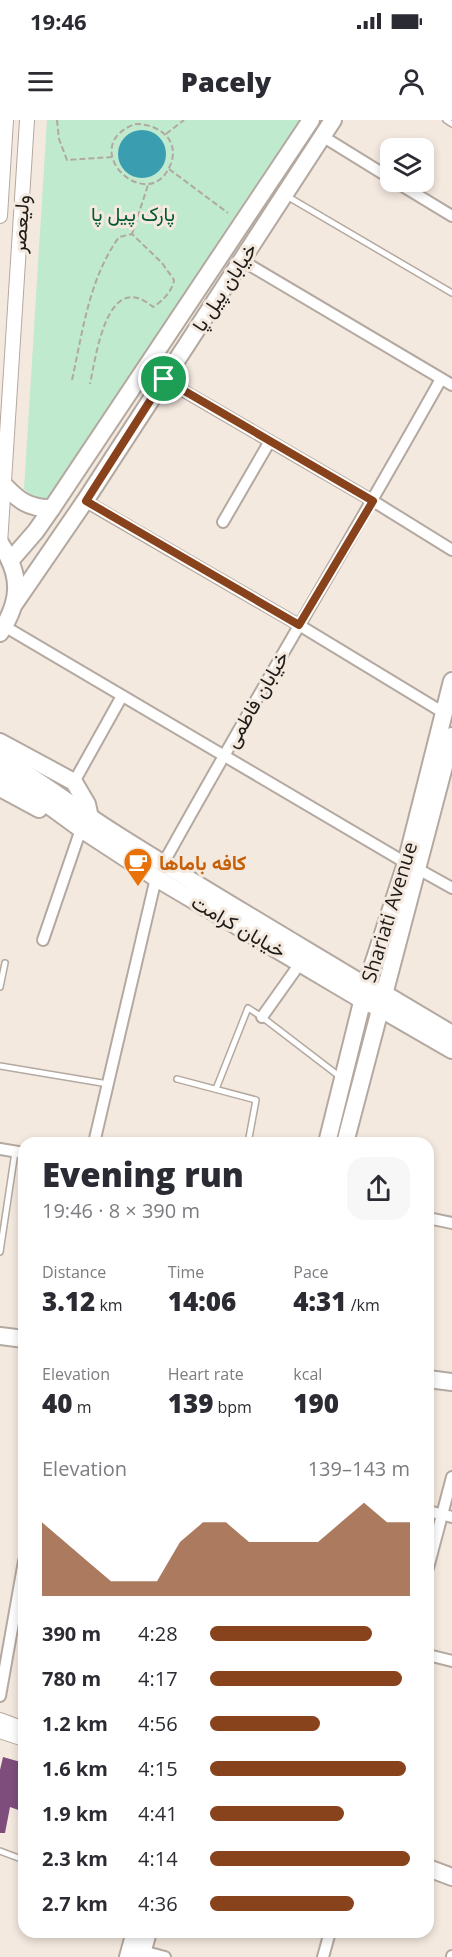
<!DOCTYPE html>
<meta charset="utf-8">
<style>
body{margin:0;font-family:"Open Sans",Vazirmatn,sans-serif;background:#f7f7f7;color:#2b2b33;height:100vh;display:flex;flex-direction:column;font-size:22px;white-space:nowrap}
*{box-sizing:border-box;margin:0}
p{font-size:20px;color:#7c7c81}
.icon{flex:none;width:33px;height:33px;fill:none;stroke:currentColor;stroke-width:2;stroke-linecap:round;stroke-linejoin:round}
.map{position:relative;flex:1;overflow:hidden}
.side{position:absolute;left:18px;top:1017px;width:416px;height:801px;display:flex;flex-direction:column;background:#fff;border-radius:18px;box-shadow:0 3px 9px #0003}
.side>*{flex:none}
.buttons{position:absolute;left:380px;top:18px;display:grid;gap:12px}
.buttons a{display:grid;place-items:center;width:54px;height:54px;border-radius:12px;background:#fff;box-shadow:0 3px 9px #0003;font-size:30px}
.pin{position:absolute;display:grid;place-items:center;width:51px;height:51px;color:#fff;margin:-26px;border:3px solid #fff;border-radius:50%;box-shadow:0 2px 6px #0007}
.round{display:grid;place-items:center;flex:none;width:63px;height:63px;border-radius:18px;background:#f7f7f7}
.headline{display:flex;align-items:center;justify-content:space-between;height:102px;padding:0 24px}
h1{font-size:33px;font-weight:800;line-height:45px}
.stats{display:grid;grid-template-columns:repeat(3,1fr);gap:9px;height:102px;padding:6px 24px}
.stats div{display:grid;align-content:center}
.stats b{font-size:26px;font-weight:800}
.stats small{font-size:16px;font-weight:400}
.stats p{font-size:16px}
.chart{height:168px;padding:12px 24px}
.chart p{display:flex;justify-content:space-between}
.chart svg{width:100%;height:108px;margin-top:6px;fill:#89431c;opacity:.7}
ul{padding:0 24px;list-style:none;font-size:20px}
li{display:grid;grid-template-columns:96px 72px 1fr;align-items:center;height:45px}
li i{height:15px;border-radius:8px;background:#89431c}
.status{display:flex;justify-content:space-between;align-items:center;height:42px;padding:0 30px;background:#fff;direction:ltr}
.status svg{height:16px;fill:currentColor}
header{display:flex;justify-content:space-between;align-items:center;height:78px;padding:0 24px;background:#fff;font-size:27px;font-weight:800}
.map>svg:first-child{display:block}
.green{fill:#bfeace}
.water{fill:#3b9eb0}
.building{fill:#7e4d7c}
.lines{fill:none;stroke-linecap:round;stroke-linejoin:round}
.service-casing{stroke:#b4a9a0;stroke-width:8}
.minor-casing{stroke:#b4a9a0;stroke-width:14}
.tertiary-casing{stroke:#b4a9a0;stroke-width:16}
.secondary-casing{stroke:#b4a9a0;stroke-width:20}
.path{stroke:#b1a9a1;stroke-width:2;stroke-dasharray:6 3;stroke-linecap:butt}
.service{stroke:#fff;stroke-width:5}
.minor{stroke:#fff;stroke-width:10}
.tertiary{stroke:#fff;stroke-width:14}
.secondary{stroke:#fff;stroke-width:16}
.route-casing{stroke:#fff;stroke-width:12}
.route{stroke:#89431c;stroke-width:8}
.labels{text-anchor:middle;dominant-baseline:central;stroke-width:6;stroke-linejoin:round;paint-order:stroke}
.park-label{font-size:20px;fill:#005932;stroke:#f4e9df}
.street-label{font-size:20px;fill:#1f1b18;stroke:#f4e9df}
.food-label{font-size:20px;font-weight:bold;fill:#c56008;stroke:#f4e9df;text-anchor:start}
</style>
<div class="status"><b>19:46</b><svg viewBox="0 0 49 12"><path d="M0 12V9h3v3zM5 12V6h3v6zM10 12V3h3v9zM15 12V0h3v12zM26 1h20v11H26zM47 4h2v5h-2z"/></svg></div>
<header><svg class="icon" aria-label="menu" viewBox="0 0 24 24"><path d="M4 6h16M4 12h16M4 18h16"/></svg>Pacely<svg class="icon" aria-label="person" viewBox="0 0 24 24"><circle cx="12" cy="8" r="4"/><path d="M4 21q1-7 8-7t8 7"/></svg></header>
<div class="map">
<svg width="452" height="1837" viewBox="0 0 452 1837">
<rect width="100%" height="100%" fill="#f4e9df"/>
<path class="green" d="M47 0H304L53 379H37L24 369Z"/>
<circle class="water" cx="142" cy="34" r="24"/>
<path class="building" d="M3 1637 24 1643V1692L10 1687 5 1713H0V1650Z"/>
<g class="lines">
<g class="service-casing">
<g id="service">
<path d="M446 0 452 4"/>
<path d="M285 75 452 173"/>
<path d="M0 867 5 843"/>
<path d="M0 946 108 964"/>
<path d="M177 959 256 980 248 1023"/>
<path d="M216 969 248 888 262 897 339 956"/>
<path d="M0 1132 15 1032"/>
<path d="M0 1731 24 1740"/>
</g>
</g>
<g class="minor-casing">
<g id="minor">
<path d="M322 16 390 58"/>
<path d="M396 62 452 96"/>
<path d="M241 140 452 265"/>
<path d="M146 249 373 381 452 430"/>
<path d="M85 381 299 505 444 593"/>
<path d="M223 402 270 321"/>
<path d="M4 506 406 743"/>
<path d="M74 662 122 576"/>
<path d="M163 744C253 581 350 422 441 259"/>
<path d="M418 749 452 768"/>
<path d="M43 820 81 709"/>
<path d="M262 897 301 842"/>
<path d="M94 1023 156 758"/>
<path d="M0 1029 24 1033"/>
<path d="M428 1098 452 1103"/>
<path d="M428 1391 452 1397"/>
<path d="M428 1448 452 1357"/>
<path d="M428 1535 452 1541"/>
<path d="M0 1576 24 1441"/>
<path d="M142 1831 165 1837"/>
<path d="M323 1837 330 1812"/>
<path d="M452 1837V1836"/>
</g>
</g>
<g class="tertiary-casing">
<g id="tertiary">
<path d="M0 96 6 0"/>
<path d="M0 424 27 0"/>
<path d="M0 1600 24 1609"/>
<path d="M0 1611 24 1619"/>
</g>
</g>
<g class="secondary-casing">
<g id="secondary">
<path d="M3 364C18 380 29 389 52 388"/>
<path d="M0 423C22 456 21 480 0 513"/>
<path d="M10 441 36 411 52 388 311 0"/>
<path d="M15 483 85 381 333 0"/>
<path d="M0 622 74 662 87 684 90 698"/>
<path d="M0 638C42 661 78 691 119 716 200 767 283 816 366 866L385 874 452 914"/>
<path d="M0 654 22 666 81 709 156 758 362 880 381 889 452 930"/>
<path d="M0 668 39 689"/>
<path d="M327 1023 366 866 406 743 452 561"/>
<path d="M345 1023 452 616"/>
<path d="M0 1216 24 1219"/>
<path d="M428 1259 452 1262"/>
<path d="M428 1748 452 1757"/>
<path d="M128 1837 135 1812"/>
<path d="M141 1837 148 1812"/>
</g>
</g>
<g class="path">
<path d="M57 0 59 19 67 40 112 37"/>
<path d="M135 4C161 4 182 22 169 48 146 95 75 27 135 4Z"/>
<path d="M166 14 184 0"/>
<path d="M169 49 228 93"/>
<path d="M132 114 148 65"/>
<path d="M72 260C83 210 89 159 119 117L132 114 162 143 174 160C173 170 162 182 153 187 107 148 96 236 90 264"/>
</g>
<use href="#service" class="service"/>
<use href="#minor" class="minor"/>
<use href="#tertiary" class="tertiary"/>
<use href="#secondary" class="secondary"/>
</g>
<g class="lines">
<g class="route-casing">
<path id="route" d="M164 259 373 381 299 505 86 381Z"/>
</g>
<use href="#route" class="route"/>
</g>
<defs>
<g id="cafe-pin" transform="scale(1.5)"><path d="M0 17L-7.5 6A9.5 9.5 0 1 1 7.5 6Z" fill="#e8710a" stroke="#f4e9df"/><path d="M-5.5-4.5H6V0H3Q3 3.5 0 3.5H-2.5Q-5.5 3.5-5.5 0ZM3-3.2v2h1.7v-2ZM-6 4.5H4V6H-6Z" fill="#fff"/></g>
</defs>
<g fill-rule="evenodd">
<use href="#cafe-pin" x="138" y="742"/>
</g>
<g class="labels">
<g class="park-label">
<text x="133" y="93">پارک پیل پا</text>
</g>
<g class="street-label">
<text transform="translate(20 104) rotate(-86)">ولیعصر</text>
<text transform="translate(224 167) rotate(-57)">خیابان پیل پا</text>
<text transform="translate(256 579) rotate(-60)">خیابان فاطمی</text>
<text transform="translate(389 792) rotate(-73)">Shariati Avenue</text>
<text transform="translate(239 806) rotate(30)">خیابان کرامت</text>
</g>
<g class="food-label">
<text x="159" y="742">کافه باماها</text>
</g>
</g>
</svg>
<div class="buttons">
<a><svg class="icon" aria-label="layers" viewBox="0 0 24 24"><path d="M12 4l9 5-9 5-9-5zM3 14l9 5 9-5"/></svg></a>
</div>
<div class="pin" style="left:164px;top:259px;background:#1e9e55"><svg class="icon" aria-label="arrive" viewBox="0 0 24 24"><path d="M6 21V4h12l-3 4 3 4H6"/></svg></div>
<section class="side">
<div class="headline"><div><h1>Evening run</h1><p>19:46 · 8 × 390 m</p></div><a class="round"><svg class="icon" aria-label="share" viewBox="0 0 24 24"><path d="M12 15V3M7 8l5-5 5 5M5 13v7h14v-7"/></svg></a></div>
<div class="stats">
<div><p>Distance</p><b>3.12<small> km</small></b></div>
<div><p>Time</p><b>14:06</b></div>
<div><p>Pace</p><b>4:31<small> /km</small></b></div>
</div>
<div class="stats">
<div><p>Elevation</p><b>40<small> m</small></b></div>
<div><p>Heart rate</p><b>139<small> bpm</small></b></div>
<div><p>kcal</p><b>190</b></div>
</div>
<div class="chart"><p><span>Elevation</span>139–143 m</p>
<svg viewBox="0 0 160 44" preserveAspectRatio="none"><path d="M0 44V14L10 22L20 30L30 38L40 38L50 38L60 22L70 14L80 14L90 22L100 22L110 22L120 22L130 14L140 6L150 14L160 14V44z"/></svg>
</div>
<ul>
<li><b>390 m</b>4:28<i style="width:81%"></i></li>
<li><b>780 m</b>4:17<i style="width:96%"></i></li>
<li><b>1.2 km</b>4:56<i style="width:55%"></i></li>
<li><b>1.6 km</b>4:15<i style="width:98%"></i></li>
<li><b>1.9 km</b>4:41<i style="width:67%"></i></li>
<li><b>2.3 km</b>4:14<i style="width:100%"></i></li>
<li><b>2.7 km</b>4:36<i style="width:72%"></i></li>
</ul>
</section>
</div>
